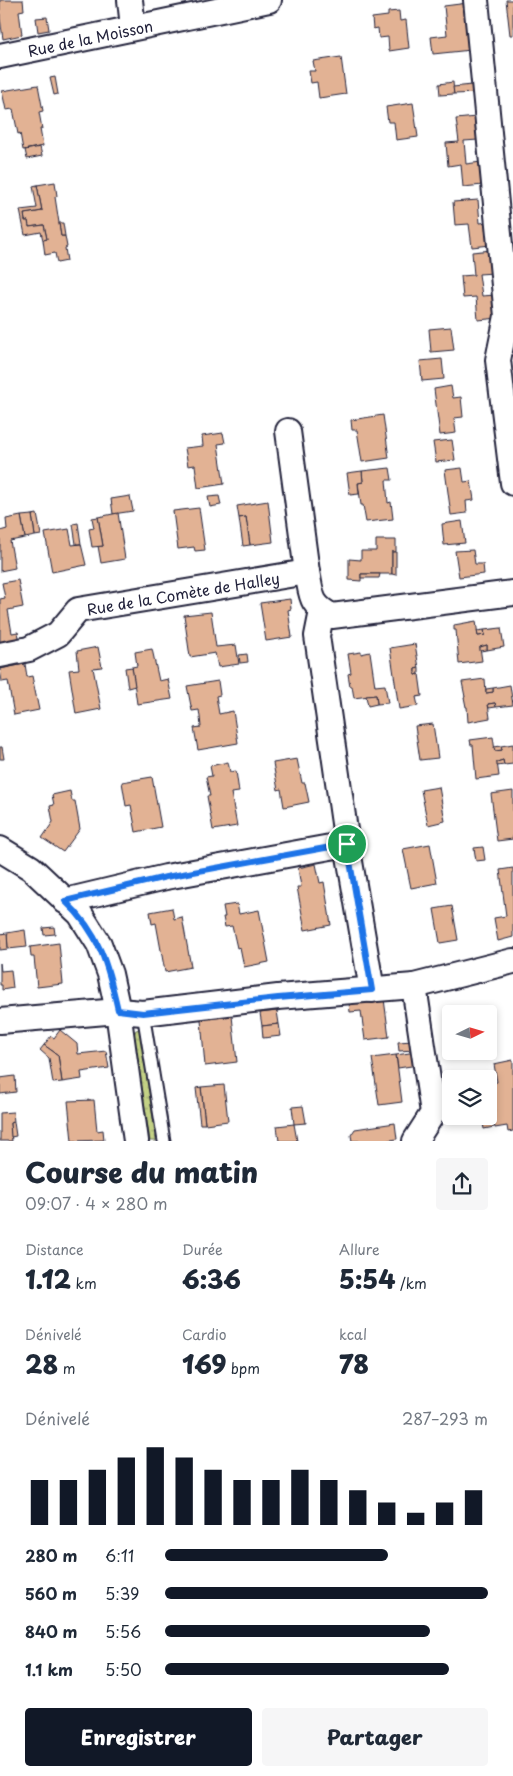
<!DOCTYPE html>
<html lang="fr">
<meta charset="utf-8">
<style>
body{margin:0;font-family:"Playpen Sans",sans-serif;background:#f6f6f7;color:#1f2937;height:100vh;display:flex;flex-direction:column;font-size:19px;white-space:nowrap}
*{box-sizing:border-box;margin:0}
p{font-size:16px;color:#747a83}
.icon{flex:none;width:28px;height:28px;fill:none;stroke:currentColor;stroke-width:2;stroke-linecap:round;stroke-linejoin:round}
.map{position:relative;height:1141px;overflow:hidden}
.sheet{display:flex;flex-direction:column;background:#fff;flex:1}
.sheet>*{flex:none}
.needle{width:32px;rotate:85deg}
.fabs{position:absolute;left:442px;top:1005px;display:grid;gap:10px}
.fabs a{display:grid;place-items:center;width:55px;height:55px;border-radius:5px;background:#fff;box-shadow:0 2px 8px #0003;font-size:25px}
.pin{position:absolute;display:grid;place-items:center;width:42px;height:42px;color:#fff;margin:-21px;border:2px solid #fff;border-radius:50%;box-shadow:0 1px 5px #0007}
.round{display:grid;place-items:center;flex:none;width:52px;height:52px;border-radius:5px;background:#f6f6f7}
.headline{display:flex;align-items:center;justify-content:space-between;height:85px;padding:0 25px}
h1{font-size:28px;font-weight:800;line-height:38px}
.metrics{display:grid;grid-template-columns:repeat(3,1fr);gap:8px;height:85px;padding:5px 25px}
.metrics div{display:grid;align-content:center}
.metrics b{font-size:25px;font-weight:800}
.metrics small{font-size:14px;font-weight:400}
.metrics p{font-size:14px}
.chart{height:140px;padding:10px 25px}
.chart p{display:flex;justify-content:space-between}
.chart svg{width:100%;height:90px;margin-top:5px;stroke:#111827;stroke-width:6}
.cta{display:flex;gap:10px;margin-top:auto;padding:10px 25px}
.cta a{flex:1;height:58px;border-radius:5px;background:#111827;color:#fff;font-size:20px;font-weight:800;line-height:58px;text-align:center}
.cta a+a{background:#f6f6f7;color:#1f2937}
ul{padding:0 25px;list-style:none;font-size:16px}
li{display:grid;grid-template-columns:80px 60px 1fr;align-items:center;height:38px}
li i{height:12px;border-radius:6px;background:#111827}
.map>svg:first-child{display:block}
.grass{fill:url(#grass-dots);stroke:#727a60}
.building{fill:#e2b294;stroke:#22223b}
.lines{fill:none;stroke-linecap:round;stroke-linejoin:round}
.lane-casing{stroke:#22223b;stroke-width:15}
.street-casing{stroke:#22223b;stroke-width:28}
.lane{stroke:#fff;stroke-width:11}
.street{stroke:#fff;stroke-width:24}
.route-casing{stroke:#fff;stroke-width:10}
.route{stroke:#1a73e8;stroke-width:6}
.labels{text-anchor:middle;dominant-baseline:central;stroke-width:4;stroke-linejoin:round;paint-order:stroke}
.street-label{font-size:15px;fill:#22223b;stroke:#fff}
</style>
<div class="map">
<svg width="513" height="1141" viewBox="0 0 513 1141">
<defs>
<pattern id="grass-dots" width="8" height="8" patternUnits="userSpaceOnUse" patternTransform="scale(1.25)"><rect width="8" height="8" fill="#c3d185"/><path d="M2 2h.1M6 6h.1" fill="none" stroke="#a7b374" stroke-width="1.8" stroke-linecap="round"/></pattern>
</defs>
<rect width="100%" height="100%" fill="#fff"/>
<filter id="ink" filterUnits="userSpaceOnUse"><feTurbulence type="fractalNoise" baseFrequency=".02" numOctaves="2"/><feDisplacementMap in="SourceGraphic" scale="10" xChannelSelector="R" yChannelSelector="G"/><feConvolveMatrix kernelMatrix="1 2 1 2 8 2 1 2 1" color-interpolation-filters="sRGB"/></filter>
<g filter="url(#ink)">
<path class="grass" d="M140 1029 142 1038 156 1141H150L134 1035 136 1030Z"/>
<g class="building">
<path d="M0 0H23L24 10 19 11 22 35 3 39 0 18Z"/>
<path d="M506 0H513V35H510Z"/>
<path d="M468 3 471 50 433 54 431 37 447 35 444 6Z"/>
<path d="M399 11 400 21 406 20 409 48 389 51 388 37 379 38 378 28 373 29 372 18 388 16V12Z"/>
<path d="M47 17 49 30 38 32 36 18Z"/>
<path d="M341 57 346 94 319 98 317 82 311 83 309 71H315L313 61Z"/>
<path d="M55 77 58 94 54 95 50 78Z"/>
<path d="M453 82 454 94 440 95 439 84Z"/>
<path d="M38 85 43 111 39 112 42 129H40L43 146 23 150 20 133 18 134 13 109 6 110 2 91Z"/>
<path d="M472 85 476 87 477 93 454 94 453 87Z"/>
<path d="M413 103 418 137 396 140 394 122H388L386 107Z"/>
<path d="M476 117 478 140 464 141 466 164 481 162 483 185 463 187 461 164 448 166 446 143 459 142 456 119Z"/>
<path d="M40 147 42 156 27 159 25 150Z"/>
<path d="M55 182 57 196 55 197 61 236H65L67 247 65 248 67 261 57 263 55 253 45 255 43 240 47 239 44 225 29 227 28 221H25L24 214 42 211 37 185Z"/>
<path d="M37 185 42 211 24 214 25 221H28L29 227 44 225 47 239 43 240 41 232 25 235 20 210 37 208 33 186Z"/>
<path d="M478 200 480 223 489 222 491 245 472 247 469 224 455 225 453 202Z"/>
<path d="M59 223H63L65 236H61Z"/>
<path d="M492 250 494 273 479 274 482 296 496 295 499 318 478 320 476 297 463 298 461 276 474 275 472 252Z"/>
<path d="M451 327 454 350 431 352 429 329Z"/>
<path d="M442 359 444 379 422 381 420 361Z"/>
<path d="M451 386 453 398 461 397 463 417 454 418 456 433 440 435 434 389Z"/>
<path d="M383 415 389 458 362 462 357 430H352L351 420Z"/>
<path d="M223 433 225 443 218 444 224 484 198 488 195 465 188 466 185 448 203 446 202 436Z"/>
<path d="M452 440 455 460 436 462 433 442Z"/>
<path d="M390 468 392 480H386L388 503 391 502 393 519 366 522 363 505H361L358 483 363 482 362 471Z"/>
<path d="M462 468 464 482 471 481 474 500 466 501 467 513 451 515 445 470Z"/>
<path d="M362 471 363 482 358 483 359 494 350 495 347 473Z"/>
<path d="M130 496 133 511 113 514 111 499Z"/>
<path d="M219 496 221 505 210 507 208 497Z"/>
<path d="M268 501 273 542 250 545 246 517 239 518 237 506Z"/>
<path d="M199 508 205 550 195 551 194 547 178 549 173 511Z"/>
<path d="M118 513 125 559 101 563 98 546H103L98 517Z"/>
<path d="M37 514 41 535 35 536 32 515Z"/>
<path d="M32 515 35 536 25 538 21 516Z"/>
<path d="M21 516 25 538 10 541 15 568 0 571V531L7 529 6 519Z"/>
<path d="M98 517 103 546 92 547 89 529 94 528 92 518Z"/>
<path d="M246 517 250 545 243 546 239 518Z"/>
<path d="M462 521 465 543 444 545 442 524Z"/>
<path d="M78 523 81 544H76L73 524Z"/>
<path d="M69 529 72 545 81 544 86 565 52 572 45 533Z"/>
<path d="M376 540H396V552H392V574H361V581L349 580V559L361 560V551H376Z"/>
<path d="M473 550 475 564H483L484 574 459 577 455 551Z"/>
<path d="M392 552H396V575L392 574Z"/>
<path d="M361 574H380L379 578H361Z"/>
<path d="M18 580 23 607 8 610 12 633 18 632 20 642 0 645V599L5 598 2 583Z"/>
<path d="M290 599 291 609 288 610 292 637 266 641 260 603Z"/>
<path d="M211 612 216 647 236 645 239 664 218 667 215 653 190 657 184 615Z"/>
<path d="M476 621 478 636 485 635 484 630 501 628 504 647 487 650V645L480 647 482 661 459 664 456 630H454V625Z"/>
<path d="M484 630 485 635 478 636 477 631Z"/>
<path d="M415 644 419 668 415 669V675L419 674 422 696 416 697 418 706 399 709 390 648Z"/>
<path d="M487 645V650L480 651V647Z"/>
<path d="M98 647 102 667 93 668 101 709 76 714 69 670 79 669 77 651Z"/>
<path d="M152 649 159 681 168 679 172 699 137 704 132 667 137 666 135 652Z"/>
<path d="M361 652V654L370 652 375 686 385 685 388 703 377 704 376 695 354 698 352 686H350L348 674 351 673 348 654Z"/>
<path d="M247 654 248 662 240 663 239 655Z"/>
<path d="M25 664 27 677 32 676 39 710 14 715 8 681 2 682 0 669Z"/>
<path d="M132 667 135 686 128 688 125 668Z"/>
<path d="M419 668V674L415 675V669Z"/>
<path d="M485 679 486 693 493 692V688L510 685 513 705 496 707 495 703 488 704 490 718 468 722 467 707H466L464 697H465L462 682Z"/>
<path d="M218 681 220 695 216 696 219 714 233 711 238 743 198 750 194 728 201 727 200 717 199 710 192 711 187 686Z"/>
<path d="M493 688V692L486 693V689Z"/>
<path d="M376 695 377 704 368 706 366 696Z"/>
<path d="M495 703 496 707 489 708 488 704Z"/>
<path d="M433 724 438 758 420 760 415 726Z"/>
<path d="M493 737 495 751 502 750 501 746 513 744V764L504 765 503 760 497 762 499 776 476 779 473 745H471L470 740Z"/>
<path d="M501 746 502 750 495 751 494 747Z"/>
<path d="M0 747H2L4 759H0Z"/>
<path d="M297 759 302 783H305L309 802 284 807 281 789 278 790 273 763Z"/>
<path d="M503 760 504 765 497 766V762Z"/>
<path d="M228 762 230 772 236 771 239 792 231 793 237 826 213 830 207 796H210L206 777 212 776 210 766Z"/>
<path d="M152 777 161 827 136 832 131 805 126 806 122 782Z"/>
<path d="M439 787 445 821 428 825 421 790Z"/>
<path d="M70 791 72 801H75L80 829 63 852 42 838 53 822 50 806 54 805 52 795Z"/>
<path d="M513 791V839L497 841 491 794Z"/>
<path d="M430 844 437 883 411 888 403 849Z"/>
<path d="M483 847 485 860 476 861 474 848Z"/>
<path d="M316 864 320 883 324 882 331 925 305 930 297 887H301L298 868Z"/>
<path d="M513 868V937L498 941 494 918 506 916 500 870Z"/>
<path d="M237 904 239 914 259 910 269 962 244 967 240 947 237 948 232 926 225 927 223 917H225L223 906Z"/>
<path d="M452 906 458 940 440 943 434 909Z"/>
<path d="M172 908 174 919 182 917 191 967 165 972 156 923 152 924 150 912Z"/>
<path d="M54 927 55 934 44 935 43 928Z"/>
<path d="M25 930 27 947 8 949 7 933Z"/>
<path d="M7 933 8 949 0 950V934Z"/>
<path d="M59 943 63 984 37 987 34 957H31L30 947Z"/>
<path d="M0 963 1 971 11 970 13 988 2 990V985H0Z"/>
<path d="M384 999 389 1037 365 1040 361 1011 350 1012 349 1003Z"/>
<path d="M277 1011 279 1024 262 1026 260 1013Z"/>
<path d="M232 1016 237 1062 205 1066 201 1020Z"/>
<path d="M279 1024 281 1036 263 1038 262 1026Z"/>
<path d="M60 1030 77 1044 78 1054 106 1051 109 1068 81 1072 82 1079 62 1082 58 1055 44 1045 51 1036 54 1038Z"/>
<path d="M413 1041 414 1050 399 1051 398 1042Z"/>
<path d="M44 1045 58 1055 62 1082 53 1083 49 1058 40 1050Z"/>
<path d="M416 1052 418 1065 398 1068 396 1055Z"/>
<path d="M396 1055 402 1102 379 1105 372 1058Z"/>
<path d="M513 1060V1131L508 1132 507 1126 495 1128 492 1114 495 1110 491 1083 497 1082 494 1064Z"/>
<path d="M15 1076 16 1092 0 1094V1078Z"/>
<path d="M224 1085 228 1121 205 1124 201 1087Z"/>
<path d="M201 1087 205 1124H200L196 1088Z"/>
<path d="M94 1100 97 1131 103 1130 104 1140 72 1141 68 1101Z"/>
<path d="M495 1105V1110L492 1114 490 1106Z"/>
<path d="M303 1106 306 1123 294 1124 292 1107Z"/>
<path d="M13 1112 14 1122 10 1123 12 1141H0V1113Z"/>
<path d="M492 1116 494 1127 484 1129 482 1118Z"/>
<path d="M14 1122 16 1136 11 1137 10 1123Z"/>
<path d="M395 1123 397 1139 384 1141H352L351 1135 355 1129Z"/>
<path d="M294 1124 297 1141H279L277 1126Z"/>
</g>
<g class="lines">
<g class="lane-casing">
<path id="lane" d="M143 1013 164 1141"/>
</g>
<g class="street-casing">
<g id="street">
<path d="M130 0 133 27"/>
<path d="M476 0 507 316 498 360 513 483"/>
<path id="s1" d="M0 56 269 0"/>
<path d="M288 431 307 572"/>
<path d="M322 611 317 636 347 844 372 990"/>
<path id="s2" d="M0 655 29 649 58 634 78 610 307 572C312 595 309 604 332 616L513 593"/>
<path d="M0 849 31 868 80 914 99 944 110 974 118 1011 136 1141"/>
<path d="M65 901 166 877 347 844"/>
<path d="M414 986 433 1113 415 1141"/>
<path d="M0 1021 118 1011 143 1013 278 997 414 986 513 961"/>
</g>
</g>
<use href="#lane" class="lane"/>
<use href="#street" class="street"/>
</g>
</g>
<g class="lines" filter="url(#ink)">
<g class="route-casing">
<path id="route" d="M347 844 372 990 278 998 143 1013 118 1010C108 966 100 933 65 901L166 877Z"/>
</g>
<use href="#route" class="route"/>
</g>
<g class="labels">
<g class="street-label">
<text stroke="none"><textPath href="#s1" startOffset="92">Rue de la Moisson</textPath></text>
<text stroke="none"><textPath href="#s2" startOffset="200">Rue de la Comète de Halley</textPath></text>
</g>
</g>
</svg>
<div class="fabs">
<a><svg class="needle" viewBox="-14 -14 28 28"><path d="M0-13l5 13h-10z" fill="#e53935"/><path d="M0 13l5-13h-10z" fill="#747a83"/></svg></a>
<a><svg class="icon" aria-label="layers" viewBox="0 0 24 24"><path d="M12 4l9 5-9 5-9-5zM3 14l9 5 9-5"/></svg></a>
</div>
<div class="pin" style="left:347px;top:844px;background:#1e9e55"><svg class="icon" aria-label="arrive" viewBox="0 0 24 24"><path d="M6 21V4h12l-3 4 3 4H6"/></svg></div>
</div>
<section class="sheet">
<div class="headline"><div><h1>Course du matin</h1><p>09:07 · 4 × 280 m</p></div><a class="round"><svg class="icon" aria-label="share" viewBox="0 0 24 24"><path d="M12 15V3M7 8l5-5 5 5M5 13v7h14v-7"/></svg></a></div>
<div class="metrics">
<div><p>Distance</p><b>1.12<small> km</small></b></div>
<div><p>Durée</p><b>6:36</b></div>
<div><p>Allure</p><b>5:54<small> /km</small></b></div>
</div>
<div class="metrics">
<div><p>Dénivelé</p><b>28<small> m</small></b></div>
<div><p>Cardio</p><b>169<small> bpm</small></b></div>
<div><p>kcal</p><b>78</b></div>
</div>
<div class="chart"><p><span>Dénivelé</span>287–293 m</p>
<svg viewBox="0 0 160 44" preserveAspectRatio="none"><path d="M5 44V22M15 44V22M25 44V17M35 44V11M45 44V6M55 44V11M65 44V17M75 44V22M85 44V22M95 44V17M105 44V22M115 44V27M125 44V33M135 44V38M145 44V33M155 44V27"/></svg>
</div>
<ul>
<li><b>280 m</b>6:11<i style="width:69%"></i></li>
<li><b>560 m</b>5:39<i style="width:100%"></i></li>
<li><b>840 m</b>5:56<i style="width:82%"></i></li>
<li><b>1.1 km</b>5:50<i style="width:88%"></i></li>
</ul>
<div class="cta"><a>Enregistrer</a><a>Partager</a></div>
</section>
